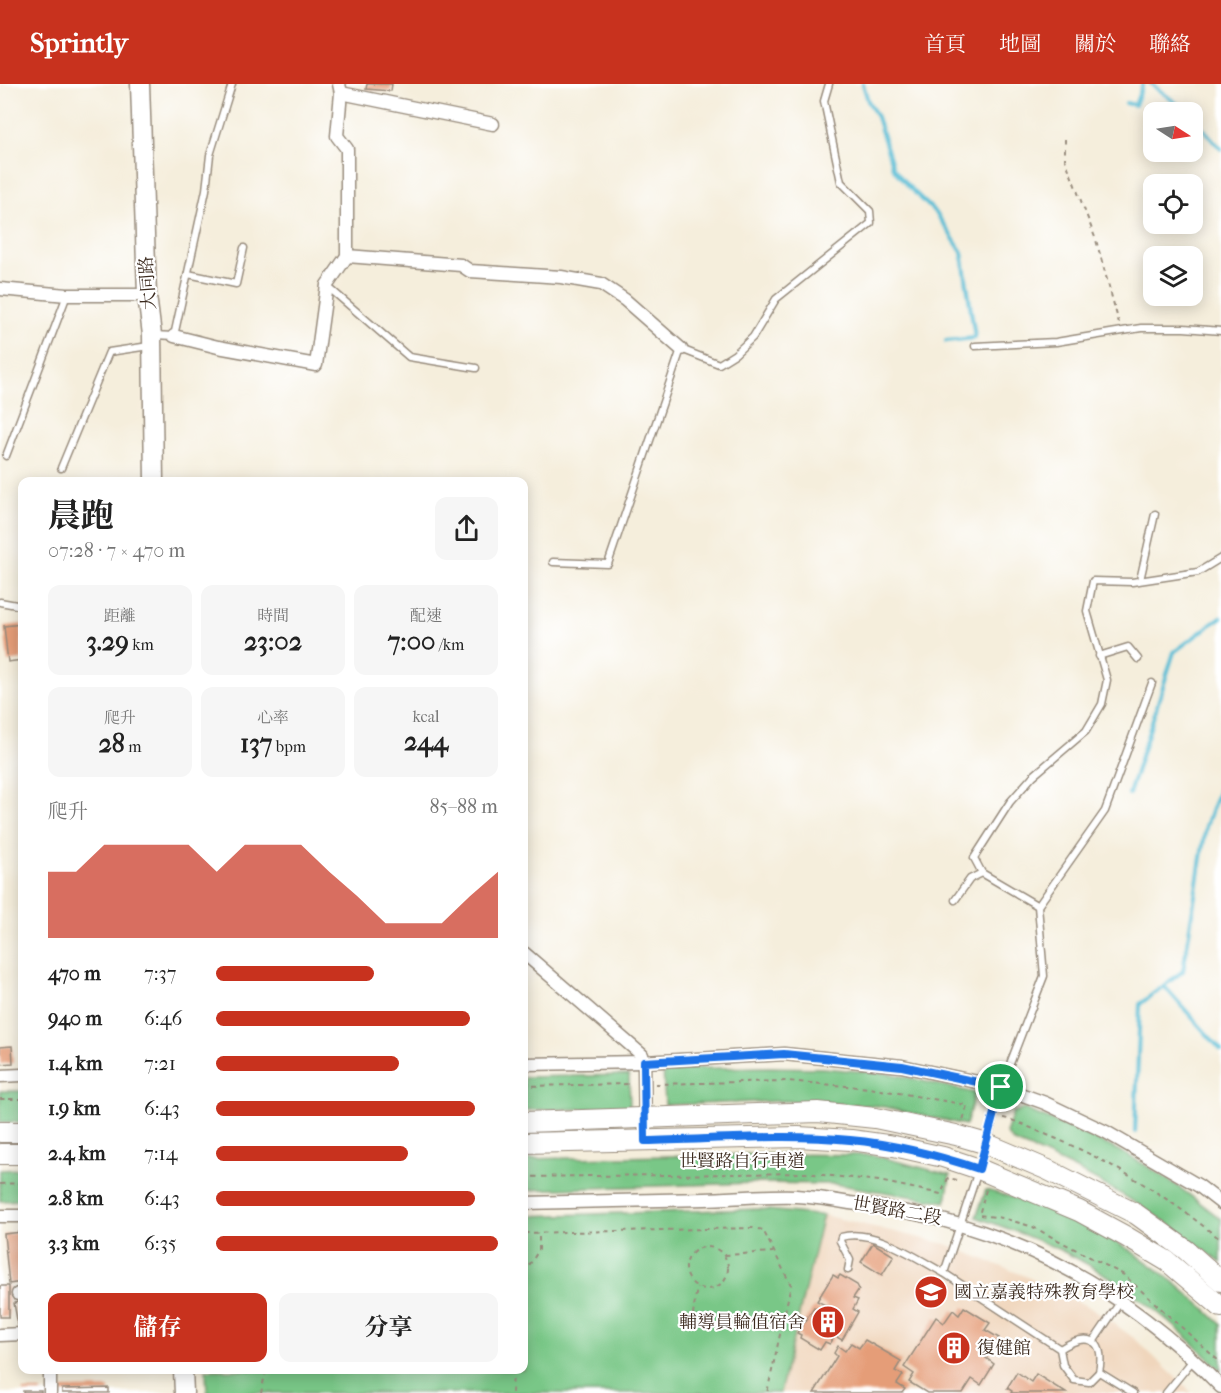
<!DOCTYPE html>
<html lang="zh-TW">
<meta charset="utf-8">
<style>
body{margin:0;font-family:"IM FELL French Canon","Noto Serif TC",serif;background:#f6f6f6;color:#222;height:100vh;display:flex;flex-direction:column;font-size:22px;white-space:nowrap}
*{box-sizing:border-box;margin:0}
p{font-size:20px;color:#767676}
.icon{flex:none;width:33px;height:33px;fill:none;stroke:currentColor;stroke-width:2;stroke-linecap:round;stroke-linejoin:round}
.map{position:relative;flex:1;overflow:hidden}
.sheet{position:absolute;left:18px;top:393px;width:510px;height:897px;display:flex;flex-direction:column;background:#fff;border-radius:12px;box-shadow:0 3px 15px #0003}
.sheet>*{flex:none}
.needle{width:39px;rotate:102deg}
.tools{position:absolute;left:1143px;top:18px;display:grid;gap:12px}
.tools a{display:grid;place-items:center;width:60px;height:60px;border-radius:12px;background:#fff;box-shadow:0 3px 15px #0003;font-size:30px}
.pin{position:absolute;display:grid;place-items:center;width:51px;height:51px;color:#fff;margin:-26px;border:3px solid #fff;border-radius:50%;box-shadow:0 2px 6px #0007}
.round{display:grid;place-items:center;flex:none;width:63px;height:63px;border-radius:12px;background:#f6f6f6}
.summary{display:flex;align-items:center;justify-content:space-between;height:102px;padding:0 30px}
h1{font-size:33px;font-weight:700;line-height:45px}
.figures{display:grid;grid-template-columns:repeat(3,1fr);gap:9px;height:102px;padding:6px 30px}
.figures div{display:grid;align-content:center;border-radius:12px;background:#f6f6f6;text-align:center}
.figures b{font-size:26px;font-weight:700}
.figures small{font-size:16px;font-weight:400}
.figures p{font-size:16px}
.chart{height:168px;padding:12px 30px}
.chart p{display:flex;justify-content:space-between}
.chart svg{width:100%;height:108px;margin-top:6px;fill:#c8321e;opacity:.7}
.action{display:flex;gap:12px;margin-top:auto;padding:12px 30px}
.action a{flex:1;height:69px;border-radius:12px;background:#c8321e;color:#fff;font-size:24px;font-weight:700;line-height:69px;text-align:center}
.action a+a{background:#f6f6f6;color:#222}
ul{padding:0 30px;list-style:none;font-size:20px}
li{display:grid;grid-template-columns:96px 72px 1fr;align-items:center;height:45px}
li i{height:15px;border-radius:8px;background:#c8321e}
header{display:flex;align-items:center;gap:36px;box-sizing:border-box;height:84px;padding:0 30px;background:#c8321e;color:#fff}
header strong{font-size:28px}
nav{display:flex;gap:33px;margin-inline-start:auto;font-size:21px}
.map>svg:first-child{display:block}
.built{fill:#f0d6bc}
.green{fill:#79c787;stroke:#5a7852;stroke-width:1.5}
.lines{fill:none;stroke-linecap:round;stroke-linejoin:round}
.stream{stroke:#57bdd5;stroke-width:4}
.building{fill:#e59d78}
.lane-casing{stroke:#988c7d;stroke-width:9}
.street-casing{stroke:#988c7d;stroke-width:15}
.secondary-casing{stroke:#988c7d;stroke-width:21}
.primary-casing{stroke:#988c7d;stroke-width:22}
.path{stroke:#988c7d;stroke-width:2;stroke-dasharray:4.5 4.5;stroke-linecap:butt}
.lane{stroke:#fff;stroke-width:6}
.street{stroke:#fff;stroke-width:12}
.secondary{stroke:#fff;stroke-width:18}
.primary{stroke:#fff;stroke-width:20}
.route-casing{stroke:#fff;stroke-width:12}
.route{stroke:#1a73e8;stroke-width:8}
.labels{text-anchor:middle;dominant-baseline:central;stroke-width:4.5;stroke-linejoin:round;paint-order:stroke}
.street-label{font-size:18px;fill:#3b2a1e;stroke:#fff}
.poi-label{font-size:18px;fill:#3b2a1e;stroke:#fff;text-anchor:start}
</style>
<header>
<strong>Sprintly</strong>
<nav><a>首頁</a><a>地圖</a><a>關於</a><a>聯絡</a></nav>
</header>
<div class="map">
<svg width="1221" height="1309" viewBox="0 0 1221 1309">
<rect width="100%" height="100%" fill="#fff"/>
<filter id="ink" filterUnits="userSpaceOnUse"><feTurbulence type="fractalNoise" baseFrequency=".0167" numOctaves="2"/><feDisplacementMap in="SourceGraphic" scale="12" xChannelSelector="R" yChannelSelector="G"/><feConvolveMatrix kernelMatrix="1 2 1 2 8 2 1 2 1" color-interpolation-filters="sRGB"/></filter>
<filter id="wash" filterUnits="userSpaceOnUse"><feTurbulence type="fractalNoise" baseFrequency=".008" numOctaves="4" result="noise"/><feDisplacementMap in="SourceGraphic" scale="24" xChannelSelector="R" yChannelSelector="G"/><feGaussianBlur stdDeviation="1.35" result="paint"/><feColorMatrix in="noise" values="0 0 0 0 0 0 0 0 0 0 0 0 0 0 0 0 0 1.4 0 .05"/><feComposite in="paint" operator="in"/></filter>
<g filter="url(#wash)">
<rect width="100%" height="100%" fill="#f5eedc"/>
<path class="built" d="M823 1131 946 1160 1025 1192 1093 1225 1134 1254 1192 1309H780Z"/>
<g class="green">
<path d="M766 983 823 984 893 990 975 1009 966 1041 880 1022 785 1017 665 1021 663 985Z"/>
<path d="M629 991 630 1024 524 1026V993Z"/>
<rect x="0" y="1007" width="22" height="31"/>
<path d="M1024 1025C1062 1041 1101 1056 1138 1077 1167 1093 1194 1114 1221 1135V1179C1156 1127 1091 1089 1014 1058L1006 1049 1013 1028Z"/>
<path d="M766 1070 873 1071 950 1091 946 1118 834 1100 756 1099 524 1106V1075Z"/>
<path d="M22 1085V1116L0 1117V1086Z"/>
<path d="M986 1106C1034 1118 1089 1140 1131 1167 1163 1188 1193 1213 1221 1240V1287C1176 1239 1118 1193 1058 1165 1031 1153 1003 1143 976 1133Z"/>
<path d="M759 1125 815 1131H823L780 1309H207L206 1286H524V1132Z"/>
</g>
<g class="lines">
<g class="stream">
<path d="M863 0 868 17 877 33 893 84 907 101 936 129 962 168 975 253"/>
<path d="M1151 0 1188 28"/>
<path d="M1126 19 1135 21 1143 0"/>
<path d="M1192 32 1221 65"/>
<path d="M946 257 975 254"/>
<path d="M1129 710 1174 568 1221 533"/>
<path d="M1164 902 1221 966"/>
<path d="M1135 1048 1140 920 1183 887 1206 742 1221 700"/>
</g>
</g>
<g id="blocks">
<g class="building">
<path d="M367 0H392L391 7 366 5Z"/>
<path d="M22 540V576L8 578 4 542Z"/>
<path d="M12 962 13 979 0 980V963Z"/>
<path d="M22 1148V1198L9 1200 4 1150Z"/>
<path d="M873 1159 894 1172 882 1191 861 1178Z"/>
<path d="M833 1191 838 1194 840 1191 857 1201 859 1205 853 1214 858 1216 853 1225 858 1228 842 1256 835 1252 830 1260 825 1258 820 1266 800 1254 801 1251 797 1249 814 1223 823 1228 827 1222 817 1217Z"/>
<rect x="0" y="1202" width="9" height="31"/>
<path d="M22 1217V1240L18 1241 14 1219Z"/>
<path d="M964 1223 990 1239 985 1246 999 1254 986 1274 994 1280 981 1301 972 1295 963 1309H927L909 1298 914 1290 904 1283 936 1233 944 1239 953 1226 959 1231Z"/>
<path d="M865 1256 901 1277 895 1287 903 1291 897 1300 905 1305 902 1309H814L837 1272 834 1269 838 1262 845 1267 851 1259 859 1264Z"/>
<path d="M1017 1288 1031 1298 1036 1290 1066 1309H1011L1012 1307 1007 1304Z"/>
<path d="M109 1304V1309H62V1305Z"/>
<rect x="23" y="1307" width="18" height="2"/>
</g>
</g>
</g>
<g filter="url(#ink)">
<use href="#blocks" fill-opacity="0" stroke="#988c7d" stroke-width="1.5"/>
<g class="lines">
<g class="lane-casing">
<g id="lane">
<path d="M188 190 236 200 244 164"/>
<path d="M327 202 409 273 476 284"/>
<path d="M153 251 174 252 206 106 210 71 232 0"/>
<path d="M975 262 1056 258 1141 244H1184L1221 247"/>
<path d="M6 372 67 211"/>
<path d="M61 384 109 268 149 262"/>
<path d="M553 478 608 480 681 265 719 280 735 270 753 253 776 215 871 139 870 127 841 98 824 17 829 0"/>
<path d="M1140 496 1155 430"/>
<path d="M0 518 22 522"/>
<path d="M1099 572 1128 563 1138 575"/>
<path d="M955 816 970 795 982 789"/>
<path d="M1038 822 1105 727 1152 599"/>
<path d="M848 1186 850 1176 840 1157 841 1153C874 1144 916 1174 944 1189"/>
<path d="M1093 1258 1121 1217"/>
<path d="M1060 1265C1086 1248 1106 1253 1099 1288"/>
<path d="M1133 1309 1099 1288 1089 1298 1074 1296 1063 1281 1060 1265 944 1189 987 1060 1001 1003 1044 892 1038 822 982 789 974 774 1010 718 1033 692 1086 647 1102 620 1107 596 1087 527 1093 497 1132 498 1198 488 1221 474"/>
<path d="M1166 1309 1193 1276"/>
</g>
</g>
<g class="street-casing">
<g id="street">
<path d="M341 9 493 40"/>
<path d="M347 172 461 181 470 187 561 193 601 200 625 216 681 265"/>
<path d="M0 205 67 211H147"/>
<path d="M174 252 218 263 316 281 327 201 347 172V65L337 52 341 9 339 0"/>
<path d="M524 869 642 971 644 978 645 1057"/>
<path d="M524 980 644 978 784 970 902 982 1001 1003 1045 1019 1106 1048 1199 1102 1221 1119"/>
<path d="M0 992 22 991"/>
<path d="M524 1119C584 1118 645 1116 705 1115 736 1114 766 1111 796 1112 814 1113 833 1116 850 1119 999 1136 1117 1196 1221 1303"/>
<path d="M0 1132H22"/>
<path d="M18 1210H22"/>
<path d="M0 1251 22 1250"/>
<path d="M50 1286V1309"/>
</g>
</g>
<g class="secondary-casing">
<g id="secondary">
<path d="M140 0 147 211 152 251 154 398"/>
<path d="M183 1286 184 1309"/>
</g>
</g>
<g class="primary-casing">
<g id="primary">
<path d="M524 1038 818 1028 875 1034 956 1051 987 1060 1048 1086 1136 1130 1186 1166 1221 1197"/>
<path d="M0 1048H22"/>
<path d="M524 1059 798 1053 851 1056 894 1062 943 1073 979 1085 1079 1127 1125 1152 1167 1177 1221 1223"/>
<path d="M0 1070H22"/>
</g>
</g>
<g class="path">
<path d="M1065 55V75L1096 156 1119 239"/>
<path d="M655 1000 787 997 870 1004 967 1021 963 1037"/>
<path d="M524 1002 632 1000"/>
<path d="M0 1015H22"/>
<path d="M1003 1034C1016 1036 1032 1045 1045 1050 1113 1078 1164 1110 1221 1156"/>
<path d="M524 1093 805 1089 879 1097 941 1110 948 1094 961 1097"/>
<path d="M0 1100 22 1099"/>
<path d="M986 1106 979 1131 1003 1134 1033 1143 1124 1191 1221 1279"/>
<path d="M524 1149 753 1144 763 1146 791 1201 767 1309"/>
<circle cx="707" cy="1184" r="21"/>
<path d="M725 1171 773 1168"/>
<path d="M524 1189 539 1166V1149"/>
<path d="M693 1231 697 1203"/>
<path d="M261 1309 266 1286"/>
<path d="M512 1309 513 1286"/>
</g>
<use href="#lane" class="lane"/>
<use href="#street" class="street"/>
<use href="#secondary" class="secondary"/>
<use href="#primary" class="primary"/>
</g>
</g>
<g class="lines" filter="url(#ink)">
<g class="route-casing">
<path id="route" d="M784 970 902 982 1001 1003 979 1085C937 1071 894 1060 850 1056 782 1049 713 1056 645 1057L644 978Z"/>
</g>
<use href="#route" class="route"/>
</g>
<defs>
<g id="school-disc" transform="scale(1.725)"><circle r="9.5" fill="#c8321e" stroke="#fff"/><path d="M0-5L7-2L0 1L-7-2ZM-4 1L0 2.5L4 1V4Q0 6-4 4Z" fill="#fff"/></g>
<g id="building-disc" transform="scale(1.725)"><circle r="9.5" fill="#c8321e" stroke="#fff"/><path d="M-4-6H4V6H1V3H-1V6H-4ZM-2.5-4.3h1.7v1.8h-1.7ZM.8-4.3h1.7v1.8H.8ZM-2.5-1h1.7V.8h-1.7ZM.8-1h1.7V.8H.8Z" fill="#fff"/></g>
</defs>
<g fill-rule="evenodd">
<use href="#school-disc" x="931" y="1208"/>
<use href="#building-disc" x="828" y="1238"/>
<use href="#building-disc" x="954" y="1264"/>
</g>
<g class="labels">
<g class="street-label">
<text transform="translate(148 199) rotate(-94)">大同路</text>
<text x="742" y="1077">世賢路自行車道</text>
<text transform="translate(897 1127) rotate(10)">世賢路二段</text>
</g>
<g class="poi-label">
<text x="954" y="1208">國立嘉義特殊教育學校</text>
<text x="805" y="1238" text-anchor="end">輔導員輪值宿舍</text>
<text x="977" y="1264">復健館</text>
</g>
</g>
</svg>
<div class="tools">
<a><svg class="needle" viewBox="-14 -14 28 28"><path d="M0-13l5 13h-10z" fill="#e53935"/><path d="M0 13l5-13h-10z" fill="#767676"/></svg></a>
<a><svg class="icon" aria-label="locate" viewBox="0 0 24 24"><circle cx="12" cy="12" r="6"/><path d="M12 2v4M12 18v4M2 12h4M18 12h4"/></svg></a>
<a><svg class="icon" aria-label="layers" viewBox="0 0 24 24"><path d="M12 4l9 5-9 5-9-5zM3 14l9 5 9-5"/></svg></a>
</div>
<div class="pin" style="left:1001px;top:1003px;background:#1e9e55"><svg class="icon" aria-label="arrive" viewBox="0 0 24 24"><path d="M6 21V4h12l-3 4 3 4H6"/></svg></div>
<section class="sheet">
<div class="summary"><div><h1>晨跑</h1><p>07:28 · 7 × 470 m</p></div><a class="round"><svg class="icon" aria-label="share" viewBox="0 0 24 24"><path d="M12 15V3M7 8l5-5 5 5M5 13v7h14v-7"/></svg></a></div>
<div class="figures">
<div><p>距離</p><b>3.29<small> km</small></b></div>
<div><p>時間</p><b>23:02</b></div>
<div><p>配速</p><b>7:00<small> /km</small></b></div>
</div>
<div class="figures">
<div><p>爬升</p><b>28<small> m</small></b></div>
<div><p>心率</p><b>137<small> bpm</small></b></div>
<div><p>kcal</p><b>244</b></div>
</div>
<div class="chart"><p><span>爬升</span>85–88 m</p>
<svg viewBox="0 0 160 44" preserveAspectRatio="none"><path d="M0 44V17L10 17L20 6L30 6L40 6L50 6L60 17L70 6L80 6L90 6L100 17L110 27L120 38L130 38L140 38L150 27L160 17V44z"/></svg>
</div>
<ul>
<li><b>470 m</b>7:37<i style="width:56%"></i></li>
<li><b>940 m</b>6:46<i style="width:90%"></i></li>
<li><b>1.4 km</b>7:21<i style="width:65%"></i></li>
<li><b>1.9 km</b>6:43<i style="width:92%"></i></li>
<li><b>2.4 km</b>7:14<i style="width:68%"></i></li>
<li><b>2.8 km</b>6:43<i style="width:92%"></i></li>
<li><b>3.3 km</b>6:35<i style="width:100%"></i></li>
</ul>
<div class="action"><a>儲存</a><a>分享</a></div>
</section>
</div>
